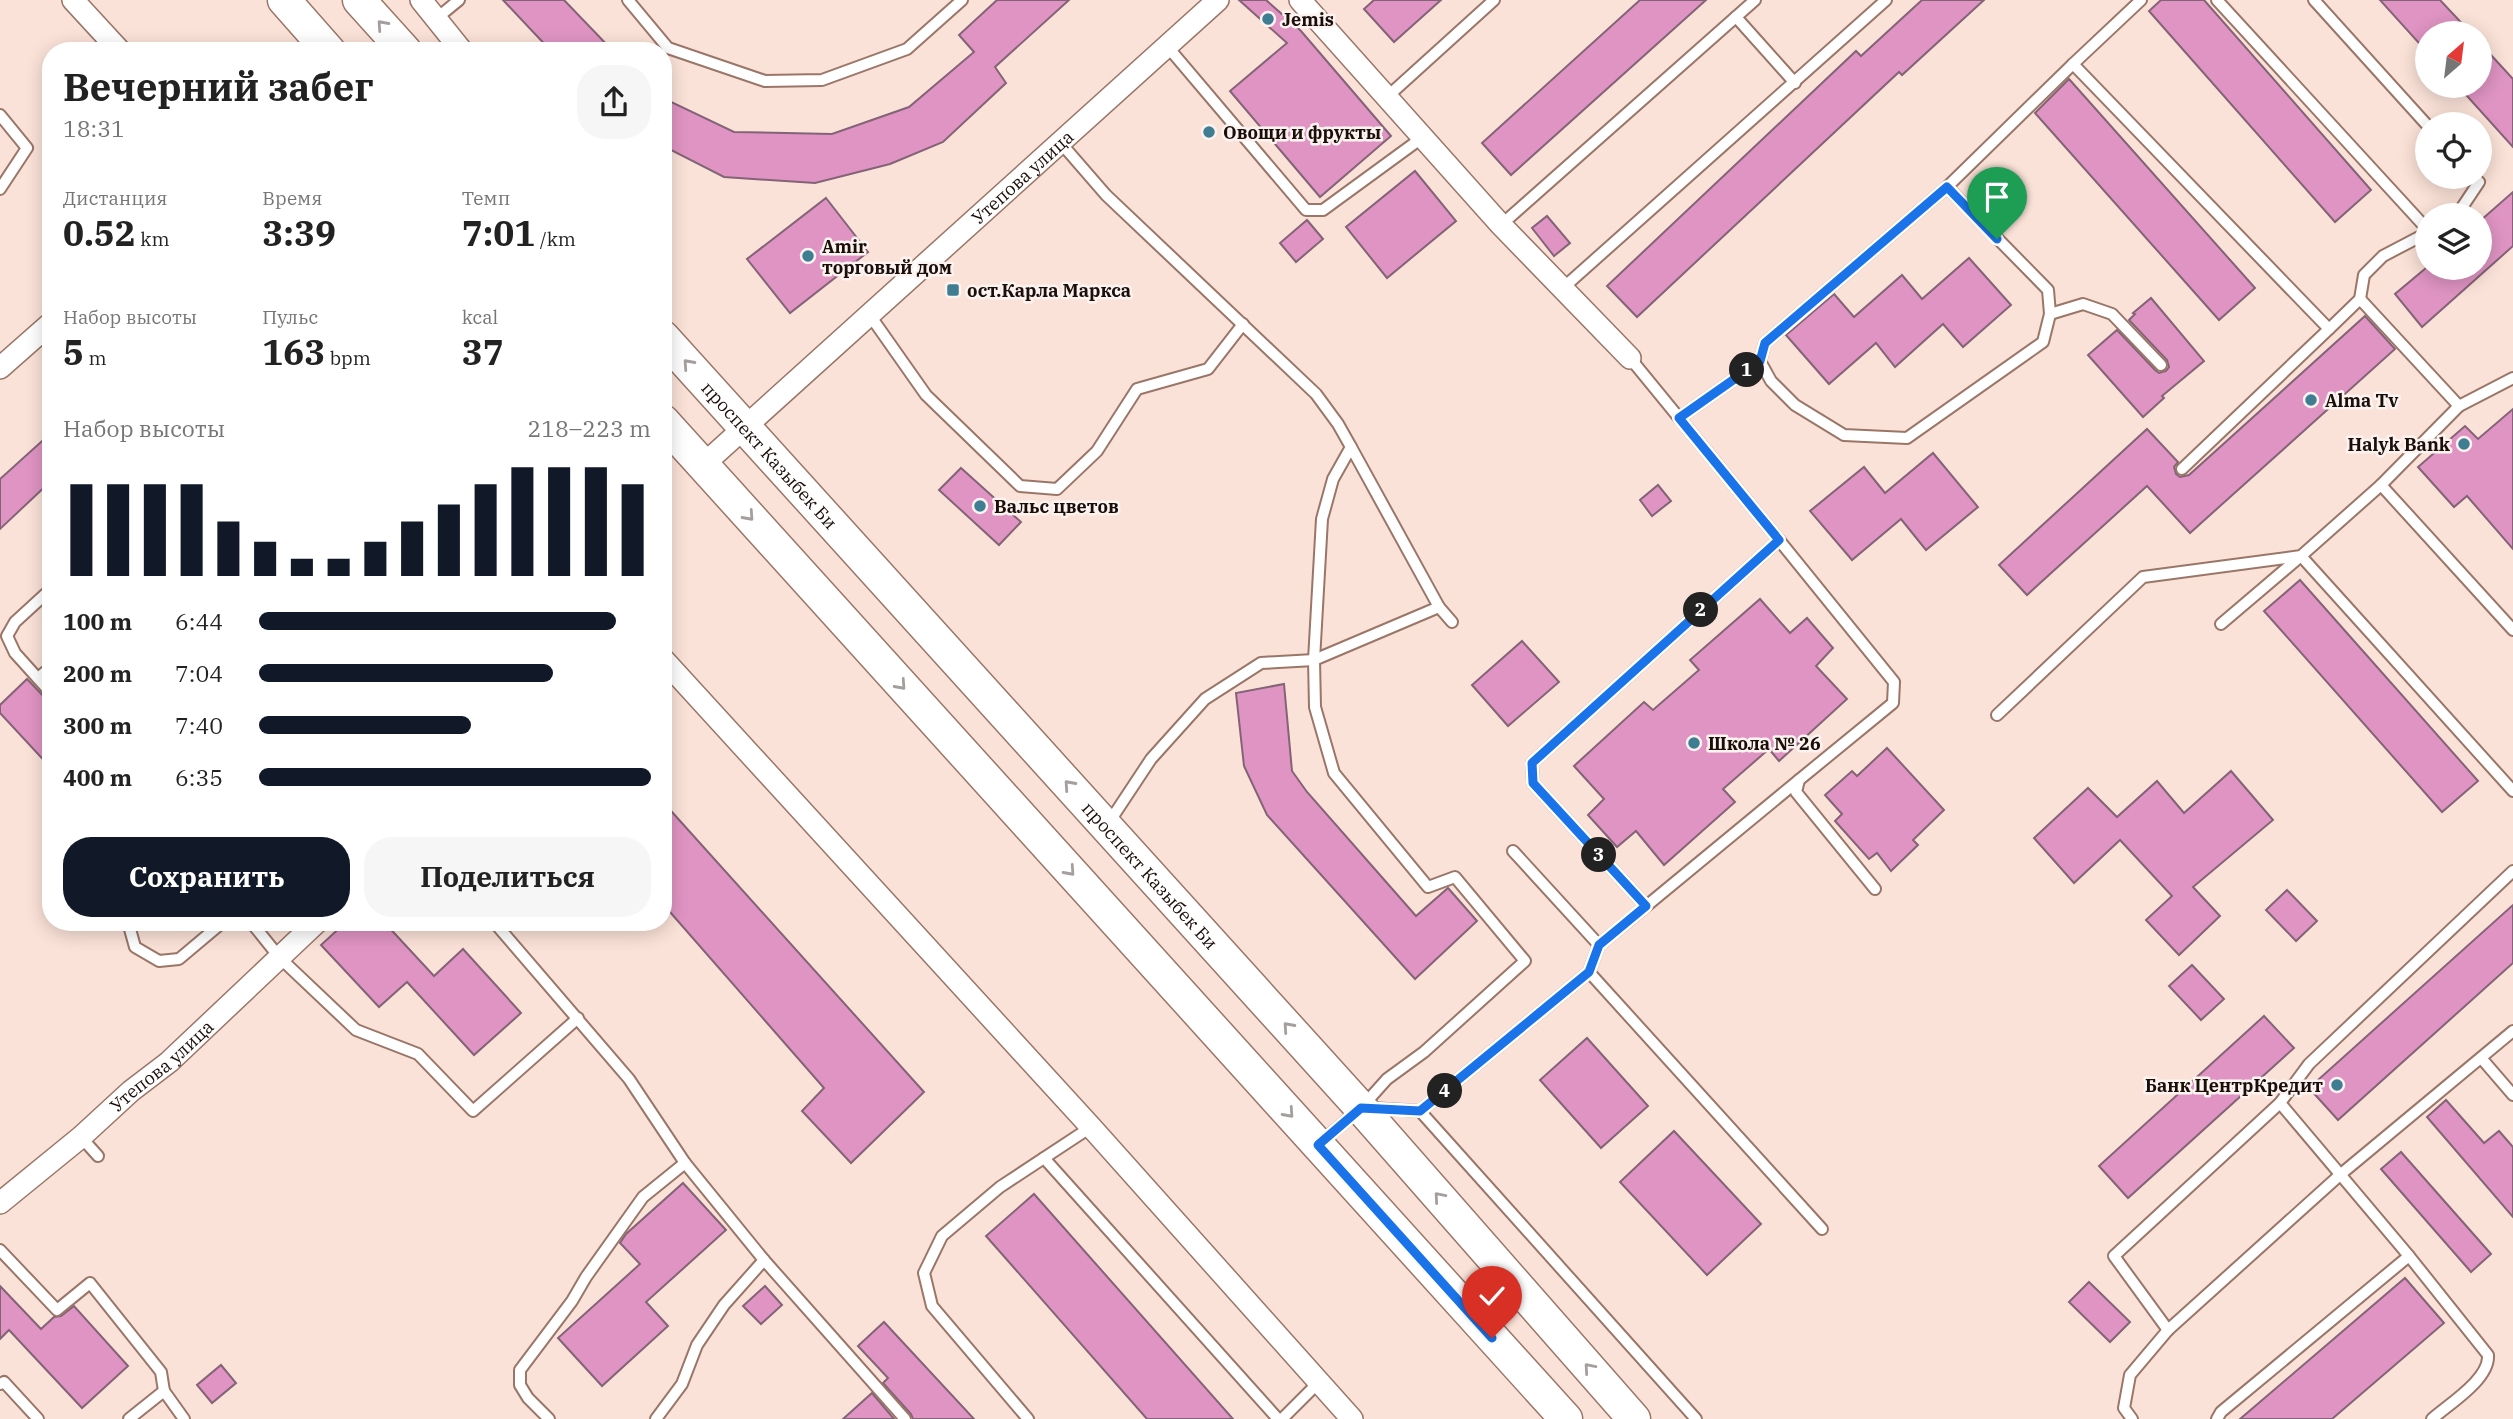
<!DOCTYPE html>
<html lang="ru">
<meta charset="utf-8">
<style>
body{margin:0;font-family:"IBM Plex Serif",serif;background:#f6f6f6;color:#222;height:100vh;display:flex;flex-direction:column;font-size:26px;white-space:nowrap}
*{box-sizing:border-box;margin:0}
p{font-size:23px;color:#767676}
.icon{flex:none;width:38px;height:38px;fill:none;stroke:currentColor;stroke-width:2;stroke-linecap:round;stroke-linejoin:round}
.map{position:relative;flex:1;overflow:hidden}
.details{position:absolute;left:42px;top:42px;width:630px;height:889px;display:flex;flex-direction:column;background:#fff;border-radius:28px;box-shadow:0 4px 18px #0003}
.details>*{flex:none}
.needle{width:46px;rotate:28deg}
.buttons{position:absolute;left:2415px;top:21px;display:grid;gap:14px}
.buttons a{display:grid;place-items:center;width:77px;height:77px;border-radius:50%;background:#fff;box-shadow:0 4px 18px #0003;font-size:35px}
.pin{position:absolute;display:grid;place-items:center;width:60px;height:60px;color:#fff;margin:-72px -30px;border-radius:50% 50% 50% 0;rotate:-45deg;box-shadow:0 0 7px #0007}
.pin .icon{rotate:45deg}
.km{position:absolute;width:35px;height:35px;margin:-18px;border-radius:50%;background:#222;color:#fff;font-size:19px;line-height:35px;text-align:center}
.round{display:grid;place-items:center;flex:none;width:74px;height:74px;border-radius:28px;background:#f6f6f6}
.summary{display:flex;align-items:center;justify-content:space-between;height:119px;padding:0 21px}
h1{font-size:38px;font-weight:800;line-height:52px}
.figures{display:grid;grid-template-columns:repeat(3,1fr);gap:10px;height:119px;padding:7px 21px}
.figures div{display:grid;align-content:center}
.figures b{font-size:35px;font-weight:800}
.figures small{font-size:19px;font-weight:400}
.figures p{font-size:19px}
.chart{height:196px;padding:14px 21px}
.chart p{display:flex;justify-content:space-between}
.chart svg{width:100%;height:126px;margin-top:7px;stroke:#111827;stroke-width:6}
.primary-button{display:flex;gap:14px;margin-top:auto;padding:14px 21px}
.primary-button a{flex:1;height:80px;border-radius:28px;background:#111827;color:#fff;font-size:28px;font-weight:800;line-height:80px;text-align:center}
.primary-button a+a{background:#f6f6f6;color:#222}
ul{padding:0 21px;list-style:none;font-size:23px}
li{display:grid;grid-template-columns:112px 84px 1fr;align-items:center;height:52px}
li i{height:18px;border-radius:9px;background:#111827}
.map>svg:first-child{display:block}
.building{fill:#e094c3;stroke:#836376;stroke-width:2}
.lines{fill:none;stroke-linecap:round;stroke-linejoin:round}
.lane-casing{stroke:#9a7668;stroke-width:14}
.street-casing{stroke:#9a7668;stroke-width:24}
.secondary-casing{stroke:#9a7668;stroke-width:35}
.lane{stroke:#fff;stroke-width:10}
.street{stroke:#fff;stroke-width:21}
.secondary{stroke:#fff;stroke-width:32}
.oneway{stroke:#a49f9d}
.route-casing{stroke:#fff;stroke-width:14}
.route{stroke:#1a73e8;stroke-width:9}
.poi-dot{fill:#3f7d92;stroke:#fbf3f0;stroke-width:2.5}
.labels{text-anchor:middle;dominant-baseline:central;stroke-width:5;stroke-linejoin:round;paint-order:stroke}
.poi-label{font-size:18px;font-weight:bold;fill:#1b0e09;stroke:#fbf3f0;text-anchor:start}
.street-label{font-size:18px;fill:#1b0e09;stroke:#fbf3f0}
</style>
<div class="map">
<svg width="2513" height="1419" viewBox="0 0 2513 1419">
<rect width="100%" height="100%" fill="#fbe2d8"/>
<g class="building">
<path d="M503 0H564L613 51H551Z"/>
<path d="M997 0H1069L995 67 1006 83 943 142 890 164 815 183 724 177 663 146V98L734 132 832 134 909 107 974 52 959 35Z"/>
<path d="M1239 0H1266L1301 31 1391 136 1320 197 1230 91 1287 43Z"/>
<path d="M1374 0H1441L1394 42 1364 9Z"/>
<path d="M1640 0H1706L1511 175 1482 143Z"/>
<path d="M1922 0H1984L1902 75 1899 72 1637 317 1607 286 1856 51 1861 56Z"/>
<path d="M2161 0H2204L2371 190 2335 222 2149 11Z"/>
<path d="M2380 0H2440L2471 33H2427V52Z"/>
<path d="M2480 43 2513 79V147L2458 86H2480Z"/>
<path d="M2069 79 2255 288 2219 320 2035 113Z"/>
<path d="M1415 171 1456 221 1387 278 1346 227Z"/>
<path d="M2513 192V246L2422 327 2395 294 2426 268H2480V221Z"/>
<path d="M826 198 868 252 790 313 747 259Z"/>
<path d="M1547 216 1570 243 1554 256 1532 228Z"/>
<path d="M1307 220 1323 239 1296 262 1280 243Z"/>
<path d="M1969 258 2011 305 1963 347 1943 324 1895 367 1876 343 1829 384 1786 335 1834 294 1854 317 1902 275 1922 299Z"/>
<path d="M2151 298 2204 361 2162 396 2164 398 2143 417 2088 355 2117 330 2155 370 2159 373 2166 371 2169 367 2167 360 2129 320 2135 314 2133 313Z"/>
<path d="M2365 316 2395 349 2190 533 2147 486 2027 595 1999 565 2147 429 2178 462 2174 467 2176 474 2180 477 2189 475Z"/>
<path d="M2513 409V549L2467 496 2454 507 2418 467 2465 426 2478 439Z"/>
<path d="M51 433V481L0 529V479Z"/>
<path d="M1933 453 1978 507 1926 550 1901 519 1852 560 1810 511 1864 467 1885 493Z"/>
<path d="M961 468 1021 522 999 545 939 490Z"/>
<path d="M1658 485 1671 501 1652 516 1640 500Z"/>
<path d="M2300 580 2478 781 2442 812 2264 611Z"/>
<path d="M1760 599 1790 633 1807 618 1833 648 1816 666 1847 699 1779 761 1769 749 1723 789 1735 802 1664 865 1636 831 1617 847 1588 815 1604 799 1574 766 1644 702 1653 710 1699 670 1690 660Z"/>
<path d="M1522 641 1559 682 1508 726 1472 685Z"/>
<path d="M27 679 51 704V768L0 713V705Z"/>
<path d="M1284 684 1292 771 1307 792 1416 916 1448 888 1477 921 1415 979 1267 815 1244 766 1236 693Z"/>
<path d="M1887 748 1944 810 1913 840 1918 845 1891 871 1877 853 1869 859 1835 821 1842 814 1825 795 1852 771 1857 776Z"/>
<path d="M2231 771 2273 820 2193 887 2220 916 2179 955 2146 920 2172 896 2120 840 2074 883 2034 838 2088 788 2117 817 2157 781 2184 813Z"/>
<path d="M663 802 924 1092 851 1163 802 1111 824 1088 663 904Z"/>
<path d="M2287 890 2317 921 2296 941 2266 910Z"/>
<path d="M2513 905V963L2338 1120 2309 1088Z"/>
<path d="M346 922H384L434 976 463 949 521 1013 474 1055 407 982 379 1007 321 945Z"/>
<path d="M2192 965 2224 999 2201 1020 2169 986Z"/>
<path d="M2264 1016 2294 1048 2128 1198 2099 1166Z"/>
<path d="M1587 1038 1648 1106 1601 1148 1540 1080Z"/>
<path d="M2446 1100 2484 1143 2499 1131 2513 1147V1217L2427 1117Z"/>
<path d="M1674 1131 1761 1224 1707 1275 1620 1182Z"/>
<path d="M2401 1152 2491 1254 2471 1272 2381 1169Z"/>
<path d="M683 1183 726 1230 646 1302 668 1326 602 1386 558 1338 640 1264 620 1243 626 1234Z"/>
<path d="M1034 1194 1233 1419H1147L986 1236Z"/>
<path d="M2405 1278 2444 1323 2332 1419H2240Z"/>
<path d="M2089 1282 2130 1322 2110 1342 2069 1302Z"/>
<path d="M0 1286 41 1329 54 1317 61 1316 74 1306 128 1366 82 1408 9 1330 0 1339Z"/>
<path d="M765 1286 782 1305 761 1324 743 1306Z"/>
<path d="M884 1322 974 1419H913L911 1414 883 1383 888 1378 858 1346Z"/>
<path d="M221 1365 236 1383 212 1403 197 1385Z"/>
<path d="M872 1393 894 1419H843Z"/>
</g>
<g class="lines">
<g class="lane-casing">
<g id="lane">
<path d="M628 0 668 48 765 81 822 80 907 49 962 0"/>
<path d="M2141 0 2073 64 2329 329 2360 299 2364 275 2383 256 2427 233"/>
<path d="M2217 0 2427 229"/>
<path d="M2314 0 2427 125"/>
<path d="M1736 17 1795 83"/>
<path d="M437 18 459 0"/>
<path d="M1167 46 1306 210H1323L1423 137"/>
<path d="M1387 97 1494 0"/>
<path d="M0 115 27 148 0 189"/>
<path d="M1060 142 1106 195 1316 394 1338 424 1351 447 1333 479 1322 519 1314 660 1315 707 1334 773 1428 887 1455 877 1525 961 1424 1052 1387 1079 1361 1108 1320 1143"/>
<path d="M1947 187 2048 290 2050 314 2043 342 1907 438 1844 435 1795 405 1771 381 1760 361 1765 343 1947 187 2073 64"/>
<path d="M2457 215 2479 182 2474 177"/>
<path d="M1501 225 1755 0"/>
<path d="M1563 288 1886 0"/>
<path d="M2360 299 2459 406"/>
<path d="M869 314 926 395 1020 486 1057 489 1097 451 1137 389 1208 369 1243 324"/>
<path d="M2050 314 2083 304 2112 314 2161 365"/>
<path d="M1630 358 1779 540 1532 763 1533 783 1646 906"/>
<path d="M1679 418 1760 361"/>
<path d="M1351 447 1439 607 1452 622"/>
<path d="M2182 469 2329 329"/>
<path d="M2381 485 2513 630"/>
<path d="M1779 540 1894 682 1893 703 1799 780 1796 792 1875 889"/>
<path d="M51 589 15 622 7 636 15 653 51 693"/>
<path d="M2221 624 2301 556 2513 791"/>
<path d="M38 678 51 667"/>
<path d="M1997 715 2143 577 2301 556 2381 485 2459 406 2513 378"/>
<path d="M1108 824 1151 759 1205 699 1261 663 1314 660 1439 607"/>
<path d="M1513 851 1599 945"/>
<path d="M128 922 135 947 159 961 179 959 223 922"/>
<path d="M251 922 280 958 356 1030 418 1054 473 1111 578 1018"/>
<path d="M494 922 629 1079 685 1163 764 1260 724 1305 697 1345 682 1384 656 1419"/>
<path d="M1589 972 1822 1229"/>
<path d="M2482 1059 2513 1095"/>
<path d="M2280 1103 2409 1256 2488 1355C2490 1379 2449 1404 2432 1419"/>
<path d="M1371 1108 1420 1111 1696 1419"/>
<path d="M1420 1111 1589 972 1599 945 1799 780"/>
<path d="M81 1137 98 1156"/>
<path d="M1044 1158 1278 1419"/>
<path d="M0 1250 57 1310 90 1283 161 1372 164 1391 129 1419"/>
<path d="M764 1260 905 1419"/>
<path d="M2168 1330 2114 1256 2280 1103 2309 1064 2513 871"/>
<path d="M0 1384 4 1382 38 1419"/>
<path d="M164 1391 184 1419"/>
<path d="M549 1419 528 1398 520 1385V1370L572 1301 586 1277 643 1197 685 1163"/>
<path d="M1028 1419 932 1306 924 1273 942 1236 1000 1187 1091 1127"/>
<path d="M1282 1419 1319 1382"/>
<path d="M2132 1419 2124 1408 2130 1375 2168 1330 2341 1174 2513 1031"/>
<path d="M2217 1419 2221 1412 2409 1256"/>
</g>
</g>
<g class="street-casing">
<g id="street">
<path d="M73 0 120 51"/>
<path d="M421 0 462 51"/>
<path d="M1300 0 1501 225 1630 358"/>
<path d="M0 368 51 323"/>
<path id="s1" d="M703 465 1218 0"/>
<path d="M663 659 1091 1127 1352 1419"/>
<path id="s2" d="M0 1203 81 1137 131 1091 169 1062 317 922"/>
</g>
</g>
<g class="secondary-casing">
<g id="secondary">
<path d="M284 0 329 51"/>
<path d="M359 0 405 51"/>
<path id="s3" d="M663 337 1361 1108 1634 1419"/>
<path d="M663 421 1566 1419"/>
</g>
</g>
<use href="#lane" class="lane"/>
<use href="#street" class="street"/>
<use href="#secondary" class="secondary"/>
</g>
<defs><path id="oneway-chevron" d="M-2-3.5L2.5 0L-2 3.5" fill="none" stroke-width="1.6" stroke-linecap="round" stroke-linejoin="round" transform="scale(1.75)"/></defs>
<g class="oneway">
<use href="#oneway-chevron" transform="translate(382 25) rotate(-132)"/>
<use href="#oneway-chevron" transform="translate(688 364) rotate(-132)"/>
<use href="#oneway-chevron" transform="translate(749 516) rotate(48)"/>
<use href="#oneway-chevron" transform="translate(901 685) rotate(48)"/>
<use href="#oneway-chevron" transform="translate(1069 785) rotate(-132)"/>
<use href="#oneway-chevron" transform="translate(1070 871) rotate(48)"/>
<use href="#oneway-chevron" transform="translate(1288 1027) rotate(-132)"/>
<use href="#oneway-chevron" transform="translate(1289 1113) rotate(48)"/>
<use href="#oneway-chevron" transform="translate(1439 1197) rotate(-131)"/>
<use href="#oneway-chevron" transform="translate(1589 1368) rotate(-131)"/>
</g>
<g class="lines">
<g class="route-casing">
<path id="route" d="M1492 1338 1318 1145 1361 1108 1420 1111 1589 972 1599 945 1646 906 1533 783 1532 763 1779 540 1679 418 1760 361 1765 343 1947 187 1997 239"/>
</g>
<use href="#route" class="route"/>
</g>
<g class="poi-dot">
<circle cx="1268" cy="19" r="7"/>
<circle cx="1209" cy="132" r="7"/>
<circle cx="808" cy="256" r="7"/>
<rect x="946" y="283" width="14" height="14" rx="3.5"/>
<circle cx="2311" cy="400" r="7"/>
<circle cx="2464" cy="444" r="7"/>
<circle cx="980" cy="506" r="7"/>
<circle cx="1694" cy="743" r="7"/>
<circle cx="2337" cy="1085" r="7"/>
</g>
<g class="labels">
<g class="poi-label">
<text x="1282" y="19">Jemis</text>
<text x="1223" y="132">Овощи и фрукты</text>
<text x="822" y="246">Amir<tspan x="822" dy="21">торговый дом</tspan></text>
<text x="967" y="290">ост.Карла Маркса</text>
<text x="2325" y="400">Alma Tv</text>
<text x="2450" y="444" text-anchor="end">Halyk Bank</text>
<text x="994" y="506">Вальс цветов</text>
<text x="1708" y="743">Школа № 26</text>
<text x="2323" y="1085" text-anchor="end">Банк ЦентрКредит</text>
</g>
<g class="street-label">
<text stroke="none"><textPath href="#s1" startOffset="430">Утепова улица</textPath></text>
<text stroke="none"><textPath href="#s3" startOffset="159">проспект Казыбек Би</textPath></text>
<text stroke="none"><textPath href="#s3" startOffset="726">проспект Казыбек Би</textPath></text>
<text stroke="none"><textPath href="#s2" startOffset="212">Утепова улица</textPath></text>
</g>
</g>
</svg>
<div class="buttons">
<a><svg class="needle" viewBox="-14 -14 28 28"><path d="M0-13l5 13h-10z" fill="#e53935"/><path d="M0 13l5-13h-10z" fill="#767676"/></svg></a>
<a><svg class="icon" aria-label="locate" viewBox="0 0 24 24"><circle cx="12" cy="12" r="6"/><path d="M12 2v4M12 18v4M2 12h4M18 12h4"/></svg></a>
<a><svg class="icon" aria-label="layers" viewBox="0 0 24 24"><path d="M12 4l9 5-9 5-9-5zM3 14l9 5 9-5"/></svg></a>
</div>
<div class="pin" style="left:1997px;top:239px;background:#1e9e55"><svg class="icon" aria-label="arrive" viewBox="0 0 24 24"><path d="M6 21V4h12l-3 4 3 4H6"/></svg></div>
<div class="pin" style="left:1492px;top:1338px;background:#d93025"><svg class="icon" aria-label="check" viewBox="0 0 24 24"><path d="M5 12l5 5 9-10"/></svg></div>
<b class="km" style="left:1747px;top:370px">1</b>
<b class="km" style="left:1701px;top:610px">2</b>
<b class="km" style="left:1599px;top:855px">3</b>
<b class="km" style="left:1445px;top:1091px">4</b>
<section class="details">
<div class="summary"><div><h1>Вечерний забег</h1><p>18:31</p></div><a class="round"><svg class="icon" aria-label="share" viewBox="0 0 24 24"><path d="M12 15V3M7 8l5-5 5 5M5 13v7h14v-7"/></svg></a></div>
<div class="figures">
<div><p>Дистанция</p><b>0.52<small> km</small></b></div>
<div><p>Время</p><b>3:39</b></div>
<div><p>Темп</p><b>7:01<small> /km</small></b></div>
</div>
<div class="figures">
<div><p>Набор высоты</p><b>5<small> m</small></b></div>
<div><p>Пульс</p><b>163<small> bpm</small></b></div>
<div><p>kcal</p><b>37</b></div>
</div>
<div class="chart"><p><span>Набор высоты</span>218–223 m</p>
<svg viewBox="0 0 160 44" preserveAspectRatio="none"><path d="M5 44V12M15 44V12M25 44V12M35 44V12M45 44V25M55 44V32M65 44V38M75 44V38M85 44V32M95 44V25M105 44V19M115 44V12M125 44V6M135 44V6M145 44V6M155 44V12"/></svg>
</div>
<ul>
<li><b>100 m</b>6:44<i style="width:91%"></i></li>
<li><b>200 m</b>7:04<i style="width:75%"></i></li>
<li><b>300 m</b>7:40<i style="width:54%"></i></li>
<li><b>400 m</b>6:35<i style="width:100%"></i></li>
</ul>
<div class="primary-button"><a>Сохранить</a><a>Поделиться</a></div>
</section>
</div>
